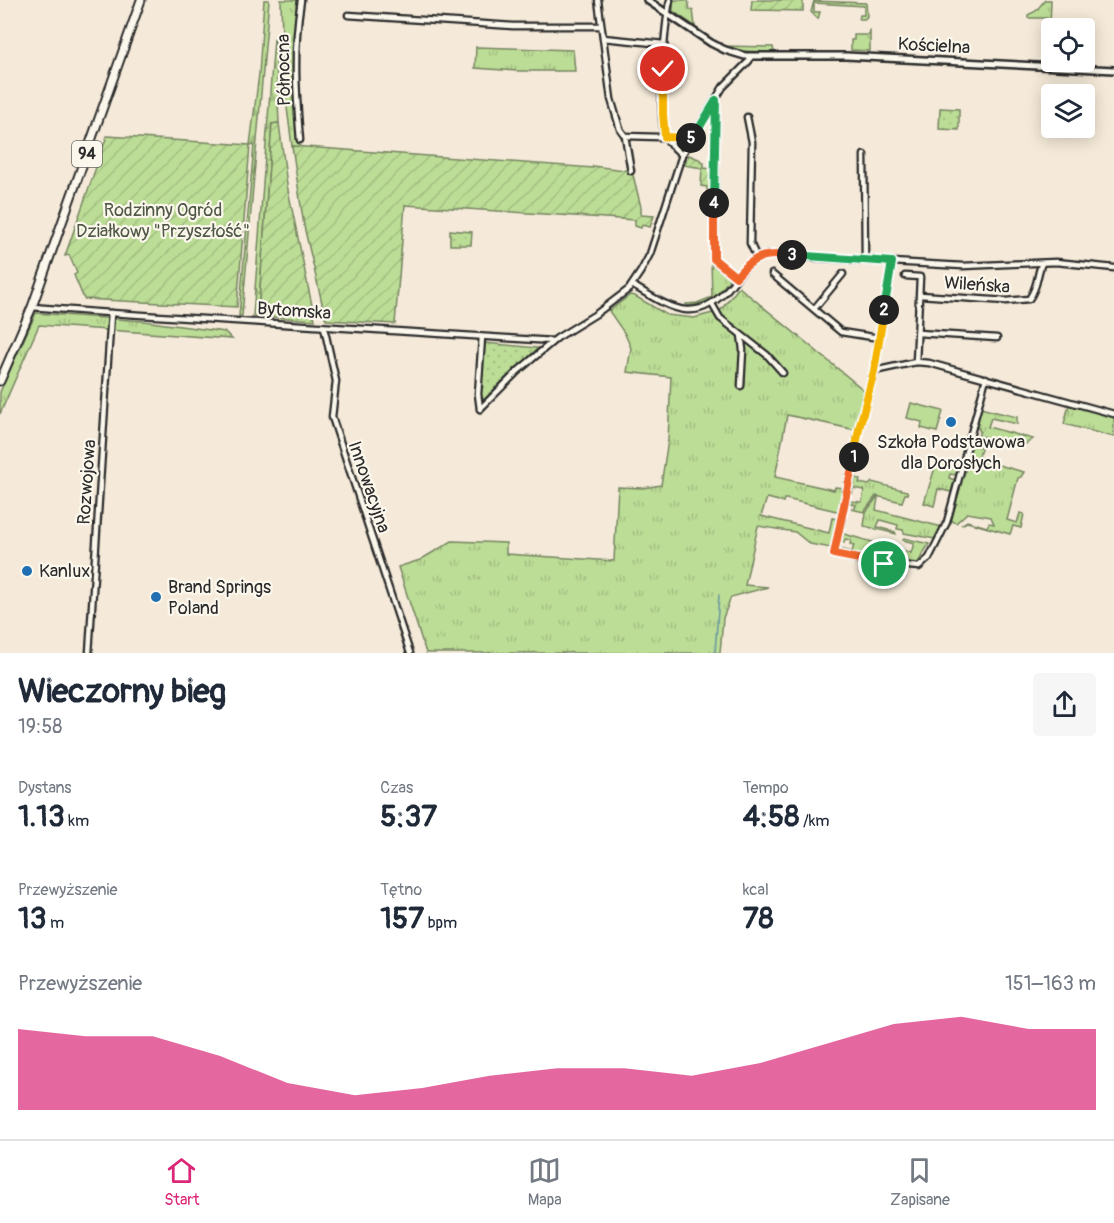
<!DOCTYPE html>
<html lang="pl">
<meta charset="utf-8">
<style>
body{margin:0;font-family:Pangolin,sans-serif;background:#f6f6f7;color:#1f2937;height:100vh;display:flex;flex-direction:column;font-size:22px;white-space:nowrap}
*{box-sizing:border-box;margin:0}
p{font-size:20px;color:#747a83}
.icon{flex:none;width:33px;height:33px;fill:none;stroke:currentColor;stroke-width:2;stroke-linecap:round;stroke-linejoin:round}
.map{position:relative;height:653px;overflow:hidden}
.side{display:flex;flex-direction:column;background:#fff;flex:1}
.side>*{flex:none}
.tools{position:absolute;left:1041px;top:18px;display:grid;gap:12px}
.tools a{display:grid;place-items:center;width:54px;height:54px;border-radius:6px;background:#fff;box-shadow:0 3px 15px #0003;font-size:30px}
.pin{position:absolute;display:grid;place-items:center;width:51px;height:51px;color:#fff;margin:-26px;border:3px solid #fff;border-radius:50%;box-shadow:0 2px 6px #0007}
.km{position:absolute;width:30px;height:30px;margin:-15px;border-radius:50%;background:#222;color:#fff;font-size:16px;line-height:30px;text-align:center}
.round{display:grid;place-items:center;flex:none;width:63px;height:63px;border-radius:6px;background:#f6f6f7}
.headline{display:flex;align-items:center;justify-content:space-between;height:102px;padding:0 18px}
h1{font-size:33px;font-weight:700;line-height:45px}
.metrics{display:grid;grid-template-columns:repeat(3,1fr);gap:9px;height:102px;padding:6px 18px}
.metrics div{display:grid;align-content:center}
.metrics b{font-size:30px;font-weight:700}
.metrics small{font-size:16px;font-weight:400}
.metrics p{font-size:16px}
.chart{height:168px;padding:12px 18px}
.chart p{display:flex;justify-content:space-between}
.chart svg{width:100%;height:108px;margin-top:6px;fill:#db2777;opacity:.7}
.tab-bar{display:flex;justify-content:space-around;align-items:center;height:84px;border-top:2px solid #e0e1e3;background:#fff;font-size:16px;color:#747a83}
.tab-bar a{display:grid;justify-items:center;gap:3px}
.tab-bar .selected{color:#db2777}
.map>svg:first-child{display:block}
.grass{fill:url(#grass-tufts);stroke:#748460;stroke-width:1.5}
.forest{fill:url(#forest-firs);stroke:#748460;stroke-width:1.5}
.park{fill:url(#park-dots);stroke:#748460;stroke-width:1.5}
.garden{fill:url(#garden-furrows);stroke:#748460;stroke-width:1.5}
.pitch{fill:#bcdd96;stroke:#748460;stroke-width:1.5}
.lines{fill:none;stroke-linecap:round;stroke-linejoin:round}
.stream{stroke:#66949f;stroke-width:1.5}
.minor-casing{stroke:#2b2b2b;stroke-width:9}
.tertiary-casing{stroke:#2b2b2b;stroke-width:10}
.primary-casing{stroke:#2b2b2b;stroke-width:11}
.minor{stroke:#fbf7ec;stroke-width:4.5}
.tertiary{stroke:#fbf7ec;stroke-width:5}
.primary{stroke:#fbf7ec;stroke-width:7}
.split-1-casing{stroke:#fff;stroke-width:12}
.split-2-casing{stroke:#fff;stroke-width:12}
.split-3-casing{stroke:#fff;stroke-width:12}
.split-4-casing{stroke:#fff;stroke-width:12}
.split-5-casing{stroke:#fff;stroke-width:12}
.split-6-casing{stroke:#fff;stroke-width:12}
.split-1{stroke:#f0652b;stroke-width:8}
.split-2{stroke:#f5b400;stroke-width:8}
.split-3{stroke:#22a559;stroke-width:8}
.split-4{stroke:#f0652b;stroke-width:8}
.split-5{stroke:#22a559;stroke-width:8}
.split-6{stroke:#f5b400;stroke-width:8}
.poi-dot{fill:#1f6fb2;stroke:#fbf7ec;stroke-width:2}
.labels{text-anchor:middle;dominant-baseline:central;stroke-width:4.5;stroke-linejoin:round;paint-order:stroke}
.shield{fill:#fbf7ec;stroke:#696865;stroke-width:1.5}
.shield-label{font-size:16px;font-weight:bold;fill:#2b2b2b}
.street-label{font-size:18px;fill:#2b2b2b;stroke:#fbf7ec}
.park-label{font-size:18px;fill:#4f5846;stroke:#fbf7ec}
.poi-label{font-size:18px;fill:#2b2b2b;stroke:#fbf7ec;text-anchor:start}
</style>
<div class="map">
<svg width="1114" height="653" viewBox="0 0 1114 653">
<defs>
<pattern id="grass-tufts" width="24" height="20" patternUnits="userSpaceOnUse" patternTransform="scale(1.5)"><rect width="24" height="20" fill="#bcdd96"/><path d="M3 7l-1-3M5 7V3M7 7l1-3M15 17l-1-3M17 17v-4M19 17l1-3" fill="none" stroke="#a2be81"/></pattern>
<pattern id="forest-firs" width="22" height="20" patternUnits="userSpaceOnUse" patternTransform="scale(1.5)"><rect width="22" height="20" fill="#bcdd96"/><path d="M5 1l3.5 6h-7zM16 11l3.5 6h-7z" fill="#a2be81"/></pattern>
<pattern id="park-dots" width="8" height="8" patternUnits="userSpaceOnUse" patternTransform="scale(1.5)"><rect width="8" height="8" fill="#bcdd96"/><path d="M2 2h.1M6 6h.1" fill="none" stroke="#a2be81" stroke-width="1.8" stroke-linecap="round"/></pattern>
<pattern id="garden-furrows" width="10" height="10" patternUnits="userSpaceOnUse" patternTransform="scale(1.5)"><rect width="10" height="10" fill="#bcdd96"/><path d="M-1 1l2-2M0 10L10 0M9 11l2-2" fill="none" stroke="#a2be81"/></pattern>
</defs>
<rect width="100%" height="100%" fill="#f5ead9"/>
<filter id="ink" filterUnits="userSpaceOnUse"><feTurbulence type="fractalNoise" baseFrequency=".0167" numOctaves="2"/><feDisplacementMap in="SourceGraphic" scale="12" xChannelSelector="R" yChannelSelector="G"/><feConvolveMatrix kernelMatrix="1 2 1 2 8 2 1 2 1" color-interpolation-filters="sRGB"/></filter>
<g filter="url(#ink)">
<g class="grass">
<path d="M281 0H298C290 53 294 95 300 147L292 146 283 77Z"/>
<path d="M673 0H688L690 10H693L695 26 673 11Z"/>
<path d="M1045 0H1051L1050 27 1047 28V18H1028V15L1036 11Z"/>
<path d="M814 1 866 3 867 16 865 19H859L860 15H864V6L814 3V12H820L818 19 811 12Z"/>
<path d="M870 29V51L851 50V40H854V35H869Z"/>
<path d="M722 46 773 47 774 52 740 51Z"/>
<path d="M476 47 573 50 575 71H517L475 68Z"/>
<path d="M711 261 729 277V280C715 297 712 303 688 306L686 304 697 303 712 297Z"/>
<path d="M739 287 866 392 856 430 787 415 775 477 834 490 835 487 845 488 841 512 786 499H784L783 502 767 498 761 516 829 533 832 518 837 519 838 525 831 548 810 544 795 532 758 526 745 585 768 587 731 597 723 618 720 653H426L398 567 420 560 452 541 506 543V554L614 561 618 487 643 488 661 485 668 440 671 377 627 372 631 348 625 334 609 311 630 295 635 296 667 315 694 318 720 311Z"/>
<path d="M36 313 143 321 225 332 232 339 39 325 0 414V392Z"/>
<path d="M1069 405 1114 417V437L1064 424Z"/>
<path d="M980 408 1017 417V424L991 418 988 427 1033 439 1021 447 981 436 979 440 977 439 980 431 975 424Z"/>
<path d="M981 444H983L979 455 980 460 1024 472 1021 477 1018 478 1007 520 1017 523 1020 513 1024 514 1021 528 1013 526 1010 534 967 522 961 525 967 521 987 527 989 523 994 524 991 517 967 513 956 523 951 520 970 445 979 447Z"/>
<path d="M937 461 956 466 958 468 956 475 950 474 949 478 955 480 951 492 938 489 934 506 924 503Z"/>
<path d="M855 478 860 479 859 483 869 485 872 482 907 491 908 494H905L902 502 876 496 864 512 851 509 855 508 856 505 849 503 850 501 862 502 864 490 853 488 852 495Z"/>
<path d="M877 497 878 498 876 510 942 527 935 539 904 533 903 530 897 529 898 525 880 520 877 527 895 532 896 534 864 526 866 512Z"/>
<path d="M844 534 911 553 914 543 903 540 904 538 929 544 916 566 913 565V563L860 556 859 558H856L857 555 840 551 837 548 838 546H840V549L852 552 854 545 850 544 851 540 845 539 844 543 840 541Z"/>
</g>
<g class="forest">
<path d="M264 0H269L242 316H239L254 145H250L259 74Z"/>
<path d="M275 38 279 123 272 124 258 316H253L274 39Z"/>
</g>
<g class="park">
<path d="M940 108 959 109V130L939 129Z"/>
<path d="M450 230 472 232 471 245H450Z"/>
<path d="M484 343 538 348 482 402 481 397Z"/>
</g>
<g class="garden">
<path d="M752 0H803V11L751 10Z"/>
<path d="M279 123 287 185 315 320 258 316 272 124Z"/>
<path d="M107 136 250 145 237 307 84 299 74 275 77 273 69 255 65 256Z"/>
<path d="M292 146 593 168V166L632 171 641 207V215L654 216 650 227 642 225 641 228 635 226V220L405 205 395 324 326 320 304 226Z"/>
<path d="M689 155 701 160V162L704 163V168L711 169V190H707V187L701 186 702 168 684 165Z"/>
</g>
<path class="pitch" d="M911 403 943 411 937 432 921 428 922 422 907 418Z"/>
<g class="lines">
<path class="stream" d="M715 653 719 595"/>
<g class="minor-casing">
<g id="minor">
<path d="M598 0 611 99 620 129 625 136 631 171"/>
<path d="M670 0C665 23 656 120 666 138 670 145 677 150 682 155"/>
<path d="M348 15 513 26H601"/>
<path d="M603 38 664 44"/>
<path d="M716 103 714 256 716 262 737 277"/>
<path d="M747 117 752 142 750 243 757 258"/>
<path d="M625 136 693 138"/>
<path d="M300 140C296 91 293 49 301 0"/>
<path d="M864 155 865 260"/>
<path d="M892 262 874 371 859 429 834 554 867 562 919 567 929 558 947 522 986 378"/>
<path d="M772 274 841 332 879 338"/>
<path d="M905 276 920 277 916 362"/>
<path d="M632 285C671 308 697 328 732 284 742 271 750 260 766 255L963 266 1056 262 1114 268"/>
<path d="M920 295 1006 301 1029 299C1039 285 1036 276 1042 263"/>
<path d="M712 304 720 318 767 355 783 373"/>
<path d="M32 307 95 312 553 341"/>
<path d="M814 309 843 274"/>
<path d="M324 327 336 381 332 417 410 653"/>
<path d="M918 333 997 338"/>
<path d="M874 371 916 362 929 363 1114 414"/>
<path d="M741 386 743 350 741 335"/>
<path d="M480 409 518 371 557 338 596 314 629 289 641 271 650 254 682 155 723 87 749 61 751 56"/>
<path d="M480 409 478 394 482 337"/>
<path d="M89 653 111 313"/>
</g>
</g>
<g class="tertiary-casing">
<path id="tertiary" d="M647 0 711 43 725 50 745 56H846L1114 70"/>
</g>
<g class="primary-casing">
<path id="primary" d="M0 381 32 307 141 0"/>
</g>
<use href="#minor" class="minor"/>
<use href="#tertiary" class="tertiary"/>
<use href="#primary" class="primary"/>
</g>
</g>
<g class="lines" filter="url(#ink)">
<g class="split-1-casing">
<path id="split-1" d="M854 457 834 554 884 564"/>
</g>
<g class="split-2-casing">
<path id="split-2" d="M854 457 859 429 874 371 884 310"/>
</g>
<g class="split-3-casing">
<path id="split-3" d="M792 255 892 262 884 310"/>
</g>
<g class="split-4-casing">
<path id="split-4" d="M714 203V259L736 277C754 255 764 254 792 255"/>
</g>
<g class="split-5-casing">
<path id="split-5" d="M691 138H693L716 100 714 203"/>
</g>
<g class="split-6-casing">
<path id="split-6" d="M663 69V114L665 137 691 138"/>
</g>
<use href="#split-1" class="split-1"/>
<use href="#split-2" class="split-2"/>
<use href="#split-3" class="split-3"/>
<use href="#split-4" class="split-4"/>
<use href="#split-5" class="split-5"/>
<use href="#split-6" class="split-6"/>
</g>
<g class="poi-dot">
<circle cx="951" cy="422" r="6"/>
<circle cx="27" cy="571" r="6"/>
<circle cx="156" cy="597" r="6"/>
</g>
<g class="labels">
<rect class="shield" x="72" y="141" width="30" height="26" rx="4.5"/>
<g class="shield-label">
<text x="87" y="154">94</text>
</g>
<g class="street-label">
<text transform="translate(934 46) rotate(3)">Kościelna</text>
<text transform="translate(284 70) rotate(-91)">Północna</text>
<text transform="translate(977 285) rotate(4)">Wileńska</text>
<text transform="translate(294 311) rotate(4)">Bytomska</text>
<text transform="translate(87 482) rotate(-86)">Rozwojowa</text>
<text transform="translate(369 487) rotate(71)">Innowacyjna</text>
</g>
<g class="park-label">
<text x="163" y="210">Rodzinny Ogród<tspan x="163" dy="21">Działkowy "Przyszłość"</tspan></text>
</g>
<g class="poi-label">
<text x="951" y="442" text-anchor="middle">Szkoła Podstawowa<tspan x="951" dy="21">dla Dorosłych</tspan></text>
<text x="39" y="571">Kanlux</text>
<text x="168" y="587">Brand Springs<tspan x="168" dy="21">Poland</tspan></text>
</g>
</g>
</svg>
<div class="tools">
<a><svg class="icon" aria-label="locate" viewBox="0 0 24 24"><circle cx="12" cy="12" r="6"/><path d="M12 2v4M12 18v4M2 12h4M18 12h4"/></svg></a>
<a><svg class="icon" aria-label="layers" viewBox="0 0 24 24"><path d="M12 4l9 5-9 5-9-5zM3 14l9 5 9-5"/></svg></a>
</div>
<div class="pin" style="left:884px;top:564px;background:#1e9e55"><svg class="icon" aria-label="arrive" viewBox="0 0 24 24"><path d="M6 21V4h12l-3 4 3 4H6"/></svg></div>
<div class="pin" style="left:663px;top:69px;background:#d93025"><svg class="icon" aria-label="check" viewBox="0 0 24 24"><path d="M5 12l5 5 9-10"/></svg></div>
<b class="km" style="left:854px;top:457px">1</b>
<b class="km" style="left:884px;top:310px">2</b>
<b class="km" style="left:792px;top:255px">3</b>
<b class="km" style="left:714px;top:203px">4</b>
<b class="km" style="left:691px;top:138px">5</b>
</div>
<section class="side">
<div class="headline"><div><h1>Wieczorny bieg</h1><p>19:58</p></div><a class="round"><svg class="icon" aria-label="share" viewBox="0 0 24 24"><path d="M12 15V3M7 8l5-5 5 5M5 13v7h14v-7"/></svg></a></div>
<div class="metrics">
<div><p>Dystans</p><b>1.13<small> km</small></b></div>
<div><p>Czas</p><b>5:37</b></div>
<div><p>Tempo</p><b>4:58<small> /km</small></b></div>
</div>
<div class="metrics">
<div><p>Przewyższenie</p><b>13<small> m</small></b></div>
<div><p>Tętno</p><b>157<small> bpm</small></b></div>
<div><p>kcal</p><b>78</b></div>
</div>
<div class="chart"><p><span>Przewyższenie</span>151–163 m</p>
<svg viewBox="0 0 160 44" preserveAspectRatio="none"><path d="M0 44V11L10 14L20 14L30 22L40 33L50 38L60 35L70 30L80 27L90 27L100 30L110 25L120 17L130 9L140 6L150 11L160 11V44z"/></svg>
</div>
</section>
<nav class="tab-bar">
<a class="selected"><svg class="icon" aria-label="home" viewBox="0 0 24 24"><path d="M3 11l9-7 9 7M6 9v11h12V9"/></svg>Start</a>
<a><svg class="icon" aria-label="map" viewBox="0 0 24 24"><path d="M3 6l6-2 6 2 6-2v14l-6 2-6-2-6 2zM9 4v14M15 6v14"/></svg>Mapa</a>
<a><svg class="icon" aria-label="saved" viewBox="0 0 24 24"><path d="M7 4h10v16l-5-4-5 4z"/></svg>Zapisane</a>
</nav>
